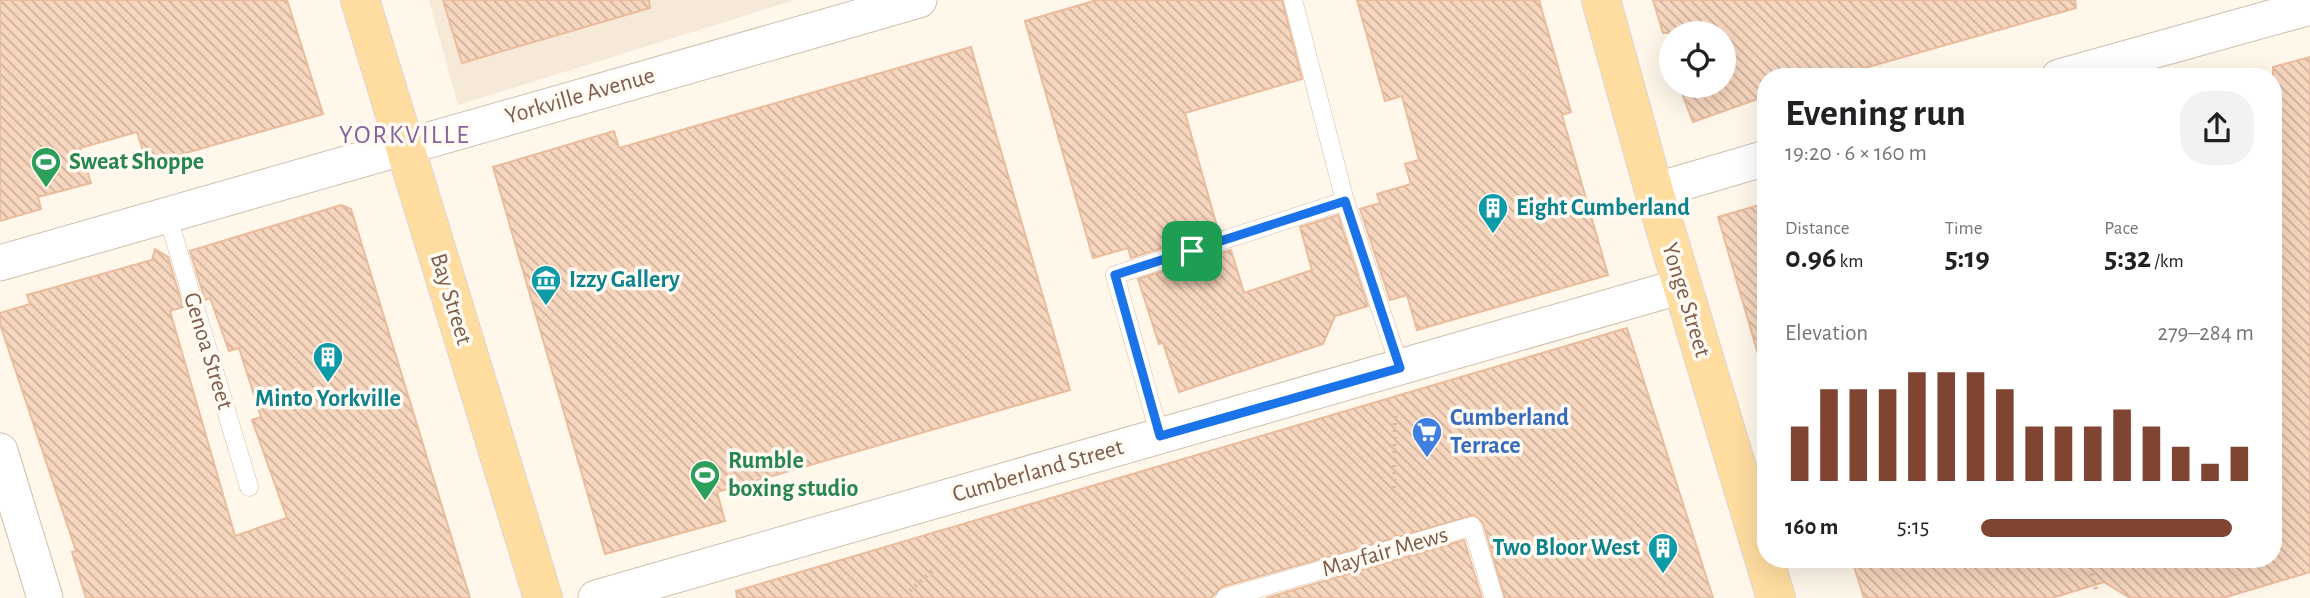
<!DOCTYPE html>
<meta charset="utf-8">
<style>
body{margin:0;font-family:"Alegreya Sans",sans-serif;background:#f2f2f2;color:#202124;height:100vh;display:flex;flex-direction:column;font-size:26px;white-space:nowrap}
*{box-sizing:border-box;margin:0}
p{font-size:23px;color:#757577}
.icon{flex:none;width:38px;height:38px;fill:none;stroke:currentColor;stroke-width:2;stroke-linecap:round;stroke-linejoin:round}
.map{position:relative;flex:1;overflow:hidden}
.drawer{position:absolute;left:1757px;top:68px;width:525px;height:500px;display:flex;flex-direction:column;background:#fff;border-radius:28px;box-shadow:0 7px 28px #0002}
.drawer>*{flex:none}
.fabs{position:absolute;left:1659px;top:21px;display:grid;gap:14px}
.fabs a{display:grid;place-items:center;width:77px;height:77px;border-radius:50%;background:#fff;box-shadow:0 7px 28px #0002;font-size:35px}
.pin{position:absolute;display:grid;place-items:center;width:60px;height:60px;color:#fff;margin:-30px;border-radius:14px;box-shadow:0 4px 10px #0006}
.round{display:grid;place-items:center;flex:none;width:74px;height:74px;border-radius:28px;background:#f2f2f2}
.summary{display:flex;align-items:center;justify-content:space-between;height:119px;padding:0 28px}
h1{font-size:38px;font-weight:700;line-height:52px}
.figures{display:grid;grid-template-columns:repeat(3,1fr);gap:10px;height:119px;padding:7px 28px}
.figures div{display:grid;align-content:center}
.figures b{font-size:30px;font-weight:700}
.figures small{font-size:19px;font-weight:400}
.figures p{font-size:19px}
.chart{height:196px;padding:14px 28px}
.chart p{display:flex;justify-content:space-between}
.chart svg{width:100%;height:126px;margin-top:7px;stroke:#7f4432;stroke-width:6}
ul{padding:0 28px;list-style:none;font-size:23px}
li{display:grid;grid-template-columns:112px 84px 1fr;align-items:center;height:52px}
li i{height:18px;border-radius:9px;background:#7f4432}
.map>svg:first-child{display:block}
.residential{fill:#f7e9d7}
.building{fill:url(#building-back-hatch);stroke:#ebbc9c;stroke-width:2}
.lines{fill:none;stroke-linecap:round;stroke-linejoin:round}
.service-casing{stroke:#d3bead;stroke-width:19}
.minor-casing{stroke:#d3bead;stroke-width:37}
.primary-casing{stroke:#ddd5d0;stroke-width:40}
.path{stroke:#ddb9a0;stroke-width:4.5;stroke-dasharray:2 5;stroke-linecap:butt}
.service{stroke:#fff;stroke-width:18}
.minor{stroke:#fff;stroke-width:35}
.primary{stroke:#ffdda0;stroke-width:38}
.route-casing{stroke:#fff;stroke-width:14}
.route{stroke:#1a73e8;stroke-width:9}
.labels{text-anchor:middle;dominant-baseline:central;stroke-width:7;stroke-linejoin:round;paint-order:stroke}
.street-label{font-size:24px;fill:#7d5c49;stroke:#fffaf2}
.leisure-label{font-size:24px;font-weight:bold;fill:#27864d;stroke:#fffaf2;text-anchor:start}
.culture-label{font-size:24px;font-weight:bold;fill:#0d838f;stroke:#fffaf2;text-anchor:start}
.shop-label{font-size:24px;font-weight:bold;fill:#366cbe;stroke:#fffaf2;text-anchor:start}
.neighbourhood-label{font-size:26px;letter-spacing:2px;fill:#876199;stroke:#fffaf2}
</style>
<div class="map">
<svg width="2310" height="598" viewBox="0 0 2310 598">
<defs>
<pattern id="building-back-hatch" width="6" height="6" patternUnits="userSpaceOnUse" patternTransform="scale(1.75)"><rect width="6" height="6" fill="#f7d6be"/><path d="M-1 5l2 2M0 0l6 6M5-1l2 2" fill="none" stroke="#cdb19c"/></pattern>
</defs>
<rect width="100%" height="100%" fill="#fef7ea"/>
<path class="residential" d="M429 0H795L458 105Z"/>
<g class="building">
<path d="M0 0H287L323 114 147 164 137 132 80 148 91 183 38 197 41 209 0 221Z"/>
<path d="M443 0H649L650 8 462 63Z"/>
<path d="M1097 0H1282L1302 79 1185 113 1218 230 1131 258 1128 248 1093 258 1025 21Z"/>
<path d="M1357 0H1539L1571 112 1562 115 1608 275 1417 330 1407 295 1390 300 1360 209 1380 203 1377 194 1411 184 1405 164 1419 160 1402 96 1385 101Z"/>
<path d="M1653 0H2075L2076 8 1833 77H1766V96L1693 122 1679 86H1724V33H1663Z"/>
<path d="M971 47 1070 390 717 492 725 521 605 554 493 167 614 131 619 148Z"/>
<path d="M2310 57V572L2223 598H2130L2104 582 2052 598H1864L1852 560H2273V67Z"/>
<path d="M1766 203V352L1758 354 1718 217Z"/>
<path d="M341 205 351 209 470 598H86L72 552 76 551 0 324V313L30 304 27 295 152 260 155 249 168 257 183 307 170 311 235 536 287 518 252 420 261 417 239 348 229 351 210 298 205 300 190 251Z"/>
<path d="M1338 215 1368 306 1335 316 1323 344 1179 392 1163 343 1159 344 1138 279 1231 250 1244 293 1312 270 1300 227Z"/>
<path d="M1627 328 1713 598H1505L1483 523 1474 515 1222 587 1211 598H737L736 591Z"/>
<path d="M1464 540 1482 598H1266Z"/>
</g>
<g class="lines">
<g class="service-casing">
<g id="service">
<path d="M1345 201 1400 368"/>
<path d="M167 214 249 487"/>
<path d="M1160 437 1115 275 1345 201 1293 0"/>
<path d="M1225 598 1472 526 1494 598"/>
</g>
</g>
<g class="minor-casing">
<g id="minor">
<path d="M2059 77 2310 7"/>
<path d="M1654 191 1766 158"/>
<path d="M0 263 919 0"/>
<path d="M0 451 45 598"/>
<path d="M596 598 1682 286"/>
</g>
</g>
<g class="primary-casing">
<g id="primary">
<path d="M360 0 543 598"/>
<path d="M1601 0 1654 191 1776 598"/>
</g>
</g>
<g class="path">
<path d="M1394 488 1395 416"/>
<path d="M2088 560 2097 594"/>
<path d="M910 591 936 567"/>
</g>
<use href="#service" class="service"/>
<use href="#minor" class="minor"/>
<use href="#primary" class="primary"/>
</g>
<g class="lines">
<g class="route-casing">
<path id="route" d="M1345 201 1400 368 1160 436 1115 275Z"/>
</g>
<use href="#route" class="route"/>
</g>
<defs>
<g id="stadium-pin" transform="scale(1.575)"><path d="M0 17L-7.5 6A9.5 9.5 0 1 1 7.5 6Z" fill="#2e9e5b" stroke="#fffaf2"/><path d="M0-5a6.5 5 0 1 0 0 10a6.5 5 0 1 0 0-10ZM-3.5-1.8h7v3.6h-7Z" fill="#fff"/></g>
<g id="building-pin" transform="scale(1.575)"><path d="M0 17L-7.5 6A9.5 9.5 0 1 1 7.5 6Z" fill="#0f9aa8" stroke="#fffaf2"/><path d="M-4-6H4V6H1V3H-1V6H-4ZM-2.5-4.3h1.7v1.8h-1.7ZM.8-4.3h1.7v1.8H.8ZM-2.5-1h1.7V.8h-1.7ZM.8-1h1.7V.8H.8Z" fill="#fff"/></g>
<g id="museum-pin" transform="scale(1.575)"><path d="M0 17L-7.5 6A9.5 9.5 0 1 1 7.5 6Z" fill="#0f9aa8" stroke="#fffaf2"/><path d="M0-6L6-3V-2H-6V-3ZM-5-1h2V3h-2ZM-1-1h2V3h-2ZM3-1h2V3H3ZM-6 4H6V6H-6Z" fill="#fff"/></g>
<g id="supermarket-pin" transform="scale(1.575)"><path d="M0 17L-7.5 6A9.5 9.5 0 1 1 7.5 6Z" fill="#3f7fe0" stroke="#fffaf2"/><path d="M-6-5.5h2.5l.6 2H6L4.5 2H-2.5L-4.4-4H-6ZM-1.5 3.2a1.3 1.3 0 1 0 .1 0ZM3 3.2a1.3 1.3 0 1 0 .1 0Z" fill="#fff"/></g>
</defs>
<g fill-rule="evenodd">
<use href="#stadium-pin" x="46" y="162"/>
<use href="#building-pin" x="1493" y="208"/>
<use href="#museum-pin" x="546" y="280"/>
<use href="#building-pin" x="328" y="357"/>
<use href="#supermarket-pin" x="1427" y="432"/>
<use href="#stadium-pin" x="705" y="475"/>
<use href="#building-pin" x="1663" y="548"/>
</g>
<g class="labels">
<g class="street-label">
<text transform="translate(580 96) rotate(-16)">Yorkville Avenue</text>
<text transform="translate(451 299) rotate(73)">Bay Street</text>
<text transform="translate(1686 300) rotate(73)">Yonge Street</text>
<text transform="translate(208 351) rotate(73)">Genoa Street</text>
<text transform="translate(1038 471) rotate(-16)">Cumberland Street</text>
<text transform="translate(1385 552) rotate(-16)">Mayfair Mews</text>
</g>
<g class="leisure-label">
<text x="69" y="162">Sweat Shoppe</text>
<text x="728" y="461">Rumble<tspan x="728" dy="28">boxing studio</tspan></text>
</g>
<g class="culture-label">
<text x="1516" y="208">Eight Cumberland</text>
<text x="569" y="280">Izzy Gallery</text>
<text x="328" y="399" text-anchor="middle">Minto Yorkville</text>
<text x="1640" y="548" text-anchor="end">Two Bloor West</text>
</g>
<g class="shop-label">
<text x="1450" y="418">Cumberland<tspan x="1450" dy="28">Terrace</tspan></text>
</g>
<g class="neighbourhood-label">
<text x="405" y="135">YORKVILLE</text>
</g>
</g>
</svg>
<div class="fabs">
<a><svg class="icon" aria-label="locate" viewBox="0 0 24 24"><circle cx="12" cy="12" r="6"/><path d="M12 2v4M12 18v4M2 12h4M18 12h4"/></svg></a>
</div>
<div class="pin" style="left:1192px;top:251px;background:#1e9e55"><svg class="icon" aria-label="arrive" viewBox="0 0 24 24"><path d="M6 21V4h12l-3 4 3 4H6"/></svg></div>
<section class="drawer">
<div class="summary"><div><h1>Evening run</h1><p>19:20 · 6 × 160 m</p></div><a class="round"><svg class="icon" aria-label="share" viewBox="0 0 24 24"><path d="M12 15V3M7 8l5-5 5 5M5 13v7h14v-7"/></svg></a></div>
<div class="figures">
<div><p>Distance</p><b>0.96<small> km</small></b></div>
<div><p>Time</p><b>5:19</b></div>
<div><p>Pace</p><b>5:32<small> /km</small></b></div>
</div>
<div class="chart"><p><span>Elevation</span>279–284 m</p>
<svg viewBox="0 0 160 44" preserveAspectRatio="none"><path d="M5 44V25M15 44V12M25 44V12M35 44V12M45 44V6M55 44V6M65 44V6M75 44V12M85 44V25M95 44V25M105 44V25M115 44V19M125 44V25M135 44V32M145 44V38M155 44V32"/></svg>
</div>
<ul>
<li><b>160 m</b>5:15<i style="width:92%"></i></li>
</ul>
</section>
</div>
